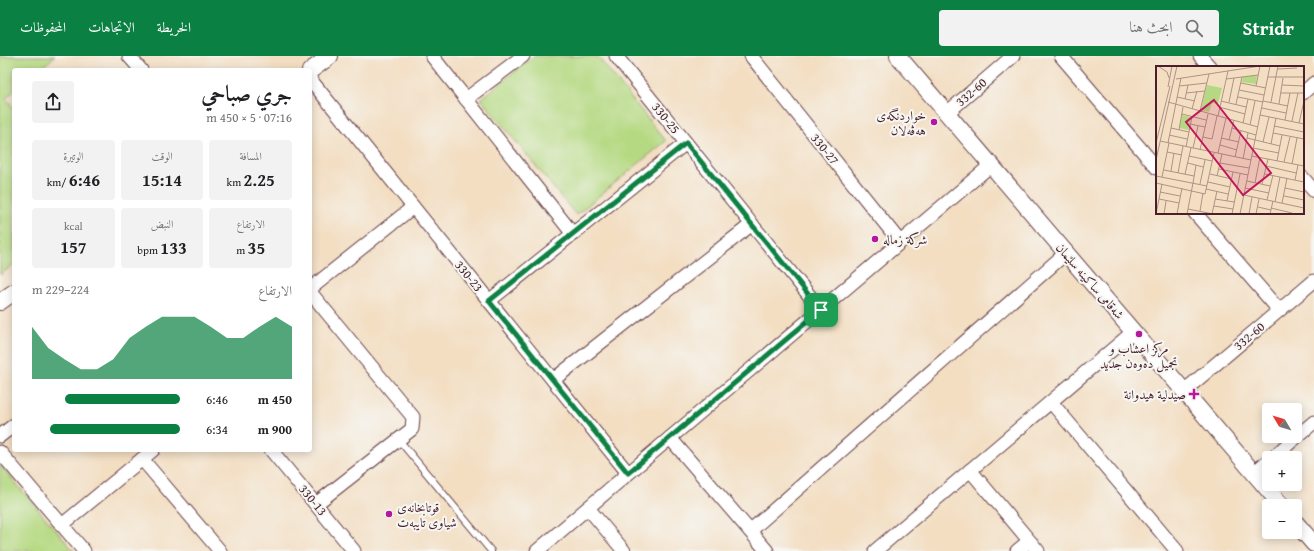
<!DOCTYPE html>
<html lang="ar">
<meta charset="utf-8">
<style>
body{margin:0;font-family:"Gentium Book Plus",Amiri,serif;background:#f2f2f2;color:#202124;direction:rtl;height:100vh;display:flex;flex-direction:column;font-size:15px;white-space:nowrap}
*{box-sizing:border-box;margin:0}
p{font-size:13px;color:#757577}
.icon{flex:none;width:22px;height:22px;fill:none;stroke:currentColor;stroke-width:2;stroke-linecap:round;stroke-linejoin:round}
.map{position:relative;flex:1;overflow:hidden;direction:ltr}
.panel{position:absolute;left:12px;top:12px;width:300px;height:384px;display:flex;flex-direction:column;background:#fff;border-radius:4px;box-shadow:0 2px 10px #0003;direction:rtl}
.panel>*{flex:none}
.needle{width:26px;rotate:308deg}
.fabs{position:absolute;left:1262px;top:347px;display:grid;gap:8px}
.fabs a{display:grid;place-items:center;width:40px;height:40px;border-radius:4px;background:#fff;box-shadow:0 2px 10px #0003;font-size:20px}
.pin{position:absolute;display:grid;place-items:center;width:34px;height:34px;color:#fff;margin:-17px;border-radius:8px;box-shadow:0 2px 6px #0006}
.round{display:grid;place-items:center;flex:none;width:42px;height:42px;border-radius:4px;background:#f2f2f2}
.head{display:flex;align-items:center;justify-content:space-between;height:68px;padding:0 20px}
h1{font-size:22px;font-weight:700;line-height:30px}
.metrics{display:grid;grid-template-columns:repeat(3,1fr);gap:6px;height:68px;padding:4px 20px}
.metrics div{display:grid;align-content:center;border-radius:4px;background:#f2f2f2;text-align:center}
.metrics b{font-size:17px;font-weight:700}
.metrics small{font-size:11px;font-weight:400}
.metrics p{font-size:11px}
.chart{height:112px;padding:8px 20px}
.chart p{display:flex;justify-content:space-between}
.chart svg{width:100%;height:72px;margin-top:4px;fill:#0b8043;opacity:.7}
ul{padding:0 20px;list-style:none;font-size:13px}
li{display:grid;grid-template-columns:64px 48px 1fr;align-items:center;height:30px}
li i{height:10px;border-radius:5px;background:#0b8043}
header{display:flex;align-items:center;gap:24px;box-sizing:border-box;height:56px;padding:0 20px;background:#0b8043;color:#fff}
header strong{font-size:19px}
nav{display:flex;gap:22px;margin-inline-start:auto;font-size:14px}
.search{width:280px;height:36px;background:#f2f2f2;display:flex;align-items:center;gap:10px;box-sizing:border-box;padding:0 14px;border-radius:4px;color:#757577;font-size:15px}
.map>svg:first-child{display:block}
.green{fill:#b5d982;stroke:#807c56}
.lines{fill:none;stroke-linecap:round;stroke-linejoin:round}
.service-casing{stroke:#633c42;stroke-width:8}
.minor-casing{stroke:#633c42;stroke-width:15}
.tertiary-casing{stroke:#633c42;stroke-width:18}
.service{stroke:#fff;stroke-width:6}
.minor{stroke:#fff;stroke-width:13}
.tertiary{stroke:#fff;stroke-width:16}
.route-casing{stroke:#fff;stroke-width:8}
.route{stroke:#0b8043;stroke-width:5}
.poi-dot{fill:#b5179e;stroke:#f6f6f2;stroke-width:1.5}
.labels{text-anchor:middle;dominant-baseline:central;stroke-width:4;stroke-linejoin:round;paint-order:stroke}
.street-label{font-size:13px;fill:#4a1f2b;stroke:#f6f6f2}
.poi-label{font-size:13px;fill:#4a1f2b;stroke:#f6f6f2;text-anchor:end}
.inset-road{fill:none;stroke:#af9286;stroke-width:1}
.view{fill:#c2185b;fill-opacity:0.15;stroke:#c2185b;stroke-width:2}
.inset-edge{fill:none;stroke:#4a1f2b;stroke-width:2}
</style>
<header>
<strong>Stridr</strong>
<div class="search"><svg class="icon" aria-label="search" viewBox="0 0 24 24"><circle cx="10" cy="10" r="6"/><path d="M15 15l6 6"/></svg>ابحث هنا</div>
<nav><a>الخريطة</a><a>الاتجاهات</a><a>المحفوظات</a></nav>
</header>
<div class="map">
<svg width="1314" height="495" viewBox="0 0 1314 495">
<rect width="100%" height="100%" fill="#f6f6f2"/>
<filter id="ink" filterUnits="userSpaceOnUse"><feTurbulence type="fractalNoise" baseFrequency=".025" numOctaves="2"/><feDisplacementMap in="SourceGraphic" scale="8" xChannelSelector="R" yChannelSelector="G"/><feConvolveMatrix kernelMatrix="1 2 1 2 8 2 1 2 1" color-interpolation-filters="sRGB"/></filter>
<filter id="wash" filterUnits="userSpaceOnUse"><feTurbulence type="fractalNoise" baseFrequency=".012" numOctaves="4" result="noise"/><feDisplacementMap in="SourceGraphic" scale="16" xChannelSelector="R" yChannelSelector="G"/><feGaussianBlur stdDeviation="0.9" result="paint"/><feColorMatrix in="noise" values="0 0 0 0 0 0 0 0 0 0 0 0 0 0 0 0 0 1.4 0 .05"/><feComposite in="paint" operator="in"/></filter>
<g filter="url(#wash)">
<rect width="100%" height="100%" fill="#f3dec2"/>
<g class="green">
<path d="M0 0H55L39 14H14V35L6 42 14 53V208L0 219Z"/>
<path d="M534 0H597L666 85 576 159 481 43Z"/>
<path d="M0 409 74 495H0Z"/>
</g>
</g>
<g filter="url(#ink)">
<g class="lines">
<g class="service-casing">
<path id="service" d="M399 384 491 495"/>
</g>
<g class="minor-casing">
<g id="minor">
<path d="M129 0 141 14"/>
<path d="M432 0 573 178"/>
<path d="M616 0 821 254"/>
<path d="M751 0 900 186"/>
<path d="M1061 0 1157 112"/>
<path d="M1200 0 1210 11"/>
<path d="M310 23 628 417"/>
<path d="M1303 37 1314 27"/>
<path d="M466 43 523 0"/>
<path d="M947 57 1013 0"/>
<path d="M1303 122 1314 135"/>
<path d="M1195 157 1279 254"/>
<path d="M310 233 413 151"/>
<path d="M310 236 413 361 412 373 316 448"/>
<path d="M489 245 686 87"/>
<path d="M553 324 752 168"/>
<path d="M1184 335 1314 225"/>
<path d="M1051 346 1177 495"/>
<path d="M0 380 14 369"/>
<path d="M670 382 767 495"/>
<path d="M271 394 354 495"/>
<path d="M0 396 84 495"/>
<path d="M1272 402 1314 366"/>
<path d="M142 403 220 495"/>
<path d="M970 414 1038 495"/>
<path d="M1254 417 1269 404"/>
<path d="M588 452 624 495"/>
<path d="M62 469 153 394"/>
<path d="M750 475 1066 197"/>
<path d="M537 495 991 109"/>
<path d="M875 495 1133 276"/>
<path d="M1017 495 1029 485"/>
</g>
</g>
<g class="tertiary-casing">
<g id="tertiary">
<path d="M898 0 1282 450"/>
<path d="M310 15 330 0"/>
<path d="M0 246 14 236"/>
<path d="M1295 466 1314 488"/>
</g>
</g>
<use href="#service" class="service"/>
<use href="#minor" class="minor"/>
<use href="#tertiary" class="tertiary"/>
</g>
</g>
<g class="lines" filter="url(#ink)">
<g class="route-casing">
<path id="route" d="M686 87 821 254 628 417 489 245Z"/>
</g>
<use href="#route" class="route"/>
</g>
<g class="poi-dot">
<circle cx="934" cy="66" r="4"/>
<circle cx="875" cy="183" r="4"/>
<circle cx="1139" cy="278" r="4"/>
<path d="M1192 332h4v4h4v4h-4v4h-4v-4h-4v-4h4z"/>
<circle cx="389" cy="458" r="4"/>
</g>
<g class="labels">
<g class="street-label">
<text transform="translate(971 36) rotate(-41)">332-60</text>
<text transform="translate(666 62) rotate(51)">330-25</text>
<text transform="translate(825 93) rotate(51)">330-27</text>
<text transform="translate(469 220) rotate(51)">330-23</text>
<text transform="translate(1090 225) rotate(49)">شەقامی ساکینە سلێمان</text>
<text transform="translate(1249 280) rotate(-40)">332-60</text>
<text transform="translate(313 444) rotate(51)">330-13</text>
</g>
<g class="poi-label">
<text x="926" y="59">خواردنگەی<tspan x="926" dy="15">هەڤەلان</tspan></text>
<text x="883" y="183" text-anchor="start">شركة زماله</text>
<text x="1139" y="292" text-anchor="middle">مرکز اعشاب و<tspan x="1139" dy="15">تجمیل دەوەن جدید</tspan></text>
<text x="1186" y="338">صيدلية هيدوانة</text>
<text x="397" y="451" text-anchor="start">قوتابخانەی<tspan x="397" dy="15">شیاوی تایبەت</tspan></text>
</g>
</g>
<g transform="translate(1156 10)">
<rect width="148" height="148" fill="#f3dec2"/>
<path d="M101 9 100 18 86 16 87 11ZM51 19 66 22 62 38 56 37 53 46 45 44ZM26 49 35 51 33 64 23 62Z" fill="#b5d982"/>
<path class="inset-road" d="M2 0 11 6 13 12M122 3 141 2M112 11H148M20 13 104 0M70 13 102 9M85 17 110 22M126 19 148 20M23 20 51 17M100 20 104 0M12 21 16 0M83 24 108 29M30 27 49 25M125 27H148M21 31 39 35M82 31 107 36M29 33 32 19M65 35 90 41M107 35 132 40M12 36 102 61M73 36 78 12M115 36 122 0M80 38 86 11M123 38 127 12M63 41 89 48M106 42 130 47M36 43 41 25M44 45 53 8M26 48 50 54M104 49 148 58M62 50 72 5M129 54 134 27M136 55 142 27M87 57 92 33M143 57 148 35M34 58 49 61M94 59 99 35M118 60 148 66M15 62 33 66M76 62 100 69M23 64 27 41M117 67 148 73M13 69 31 73M47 71 56 73 61 50M65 72 83 76M91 72 124 80M73 74 78 54M4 75 95 94M107 76 113 51M0 77 14 20M12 77 25 12M115 78 120 52M64 79 81 84M30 81 36 51M37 82 42 60M97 82 123 87M44 84 52 48M11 86 26 89M62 87 70 52M33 90 56 95M96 90 148 100M79 91 85 65M87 93 92 67M0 94 21 0M121 95 126 69M128 96 134 71M32 97 47 101M64 97 93 102M136 98 141 72M110 100 140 107M63 103 92 109M8 104 38 110M15 105 18 87M22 107 27 80M29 108 35 82M54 108 76 113M109 108 148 116M0 110 51 120M61 110 66 88M6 111 13 77M139 114 142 99M91 115 114 120M52 116 74 121M0 117 49 128 58 87M37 117 40 99M99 117 104 91M44 118 49 94M106 118 112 93M89 122 113 127M129 122 148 126M50 123 72 128M4 126 24 130M88 129 148 142M128 130 148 134M3 133 23 137M59 133 78 136M111 134 117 109M71 135 77 106M119 136 124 111M126 137 131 112M58 140 77 143M102 141 115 144M115 142 136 147M32 143 57 148M44 145 47 127M0 148 6 118M8 148 10 135M21 148 26 122M31 148 37 117M56 148 61 125M76 148 84 108M84 148 114 0M93 148 96 131M100 148 103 133M114 148 117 135"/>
<path class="view" d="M58 34 115 107 87 129 30 56Z"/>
<rect width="148" height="148" class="inset-edge"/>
</g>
</svg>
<div class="fabs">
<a><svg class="needle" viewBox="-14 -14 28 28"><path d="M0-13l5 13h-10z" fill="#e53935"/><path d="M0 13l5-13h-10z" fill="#757577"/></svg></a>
<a>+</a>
<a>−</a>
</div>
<div class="pin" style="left:821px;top:254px;background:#1e9e55"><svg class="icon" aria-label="arrive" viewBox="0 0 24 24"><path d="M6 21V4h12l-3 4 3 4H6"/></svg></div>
<section class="panel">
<div class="head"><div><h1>جري صباحي</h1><p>07:16 · 5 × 450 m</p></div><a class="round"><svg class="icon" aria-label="share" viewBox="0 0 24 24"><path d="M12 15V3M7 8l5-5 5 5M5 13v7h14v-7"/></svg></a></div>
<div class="metrics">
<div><p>المسافة</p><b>2.25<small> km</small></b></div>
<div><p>الوقت</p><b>15:14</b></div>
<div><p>الوتيرة</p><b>6:46<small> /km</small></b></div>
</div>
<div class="metrics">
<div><p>الارتفاع</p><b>35<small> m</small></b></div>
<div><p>النبض</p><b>133<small> bpm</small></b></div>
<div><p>kcal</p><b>157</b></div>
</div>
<div class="chart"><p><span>الارتفاع</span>224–229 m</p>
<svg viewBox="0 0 160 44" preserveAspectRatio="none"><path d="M0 44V12L10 25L20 32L30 38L40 38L50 32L60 19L70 12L80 6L90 6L100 6L110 12L120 19L130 19L140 12L150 6L160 12V44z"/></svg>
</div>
<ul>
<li><b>450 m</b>6:46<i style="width:78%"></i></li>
<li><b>900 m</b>6:34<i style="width:88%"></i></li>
</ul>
</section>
</div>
